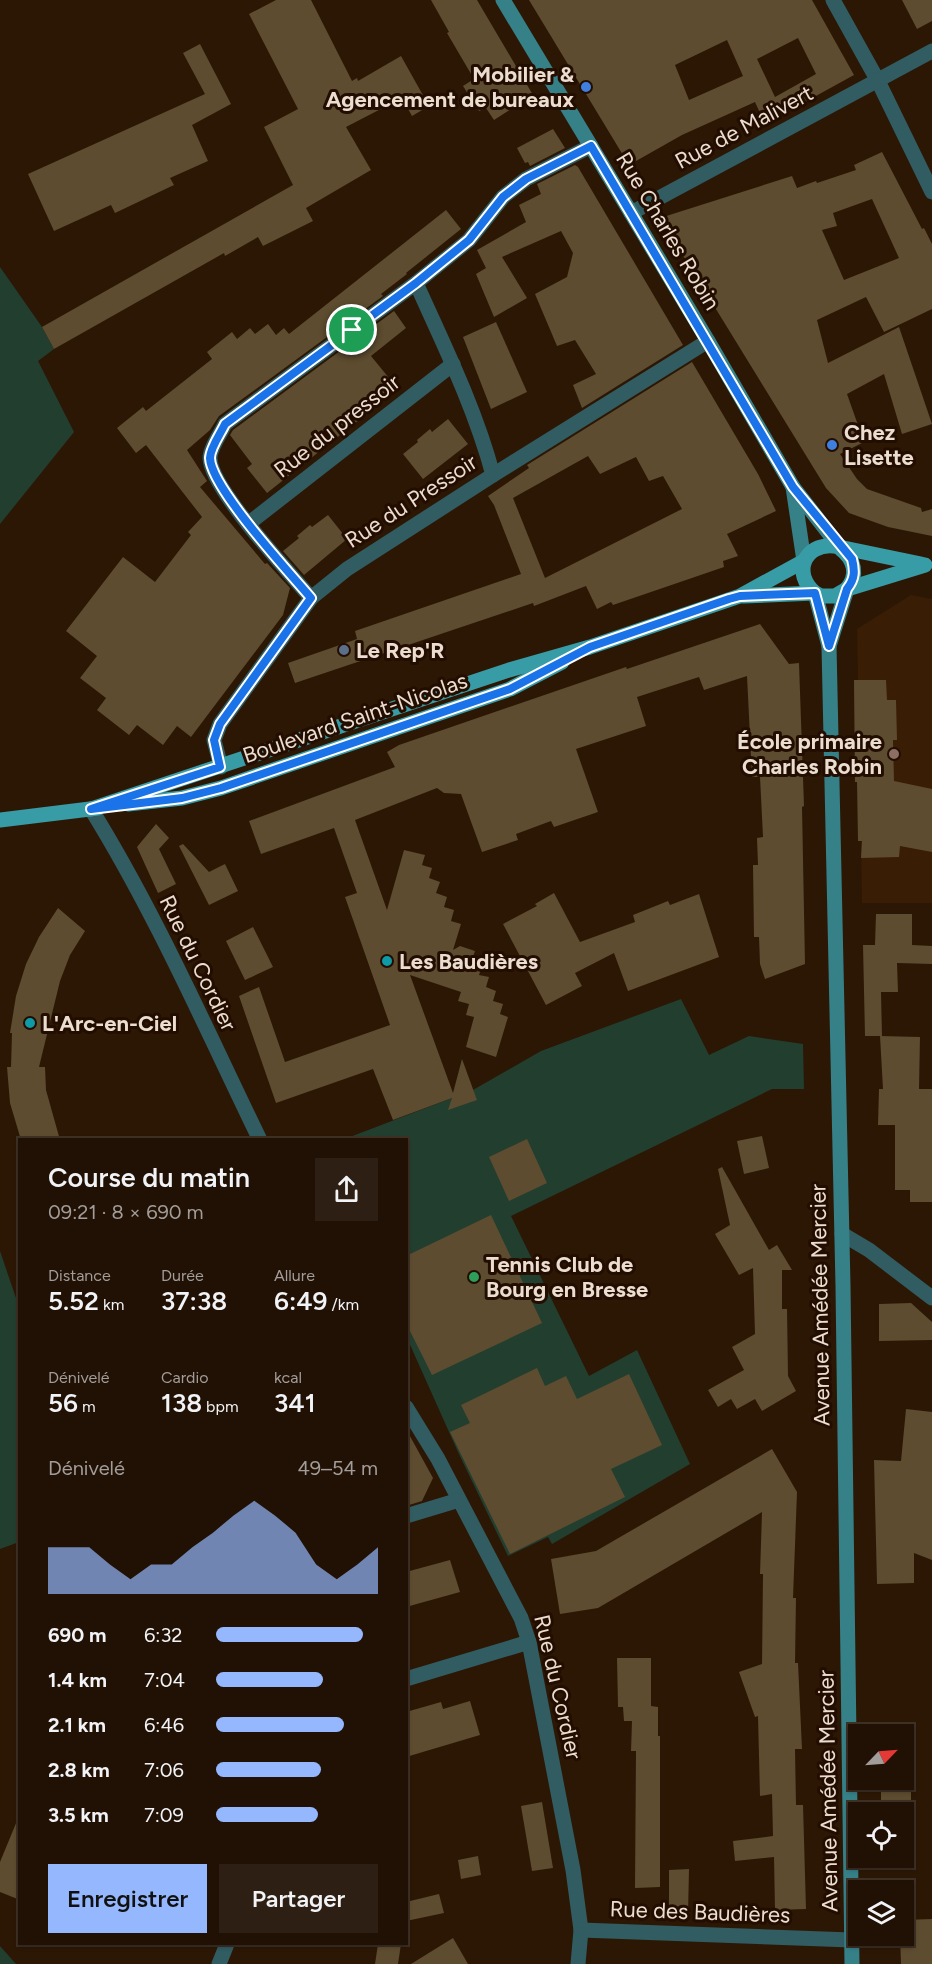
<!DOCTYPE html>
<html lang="fr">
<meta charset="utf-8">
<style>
body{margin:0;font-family:Figtree,sans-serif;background:#2d1f13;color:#f1f3f6;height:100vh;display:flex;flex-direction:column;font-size:22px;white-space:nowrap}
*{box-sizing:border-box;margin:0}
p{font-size:20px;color:#a29d9a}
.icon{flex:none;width:33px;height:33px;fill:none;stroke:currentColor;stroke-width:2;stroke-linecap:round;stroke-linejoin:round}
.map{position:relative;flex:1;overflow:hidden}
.side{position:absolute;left:18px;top:1138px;width:390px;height:807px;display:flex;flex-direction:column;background:#211104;border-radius:0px;box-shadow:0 2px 4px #0004,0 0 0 2px #3e3126}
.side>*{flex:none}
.needle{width:39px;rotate:65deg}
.tools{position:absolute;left:848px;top:1724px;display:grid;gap:12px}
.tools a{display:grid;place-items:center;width:66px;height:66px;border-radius:0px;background:#211104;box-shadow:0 2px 4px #0004,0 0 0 2px #3e3126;font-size:30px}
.pin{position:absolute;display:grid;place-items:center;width:51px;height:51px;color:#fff;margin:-26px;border:3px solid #fff;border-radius:50%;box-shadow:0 2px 6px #0007}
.round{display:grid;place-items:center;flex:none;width:63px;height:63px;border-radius:0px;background:#2d1f13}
.overview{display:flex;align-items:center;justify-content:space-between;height:102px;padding:0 30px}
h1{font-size:27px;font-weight:600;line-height:45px}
.metrics{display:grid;grid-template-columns:repeat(3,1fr);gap:9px;height:102px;padding:6px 30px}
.metrics div{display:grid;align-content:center}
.metrics b{font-size:26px;font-weight:600}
.metrics small{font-size:16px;font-weight:400}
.metrics p{font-size:16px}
.chart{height:168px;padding:12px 30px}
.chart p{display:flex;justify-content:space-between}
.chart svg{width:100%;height:108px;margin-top:6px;fill:#94b7fd;opacity:.7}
.cta{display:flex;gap:12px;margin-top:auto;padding:12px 30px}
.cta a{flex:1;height:69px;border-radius:0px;background:#94b7fd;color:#111;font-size:24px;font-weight:600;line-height:69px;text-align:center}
.cta a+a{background:#2d1f13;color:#f1f3f6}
ul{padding:0 30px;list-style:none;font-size:20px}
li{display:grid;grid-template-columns:96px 72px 1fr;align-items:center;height:45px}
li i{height:15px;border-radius:8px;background:#94b7fd}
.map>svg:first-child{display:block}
.built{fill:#391d05}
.green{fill:#223e2f}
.building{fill:#5d4c2f;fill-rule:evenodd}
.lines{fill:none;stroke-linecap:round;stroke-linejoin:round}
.street{stroke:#315c61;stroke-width:15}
.secondary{stroke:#368088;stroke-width:15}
.primary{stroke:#379ca6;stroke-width:15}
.route-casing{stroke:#fff;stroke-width:12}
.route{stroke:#1a73e8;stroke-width:8}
.shop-dot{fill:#3f7fe0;stroke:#220d00;stroke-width:2}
.service-dot{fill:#5c6f8a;stroke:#220d00;stroke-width:2}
.education-dot{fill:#8d6e63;stroke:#220d00;stroke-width:2}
.culture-dot{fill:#0f9aa8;stroke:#220d00;stroke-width:2}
.leisure-dot{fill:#2e9e5b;stroke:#220d00;stroke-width:2}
.labels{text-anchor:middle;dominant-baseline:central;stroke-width:6;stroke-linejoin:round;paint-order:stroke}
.poi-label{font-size:22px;font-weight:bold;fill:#ecddd1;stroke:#220d00;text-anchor:start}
.street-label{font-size:22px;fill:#ecddd1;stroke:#220d00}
</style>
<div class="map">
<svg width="932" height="1964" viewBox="0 0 932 1964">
<rect width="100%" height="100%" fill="#2c1705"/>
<path class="built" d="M911 595 932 599V903H862L861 841 857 782H855L854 768H857L854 683 858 680 857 629Z"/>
<g class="green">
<path d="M0 267 42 327 54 349 38 361 74 432 0 524Z"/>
<path d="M681 999 709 1055 749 1036 803 1044 804 1089H772L511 1216 589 1376 637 1350 690 1464 552 1544 548 1537 508 1556 458 1452 407 1338 406 1140H342L473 1090 541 1051Z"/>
<path d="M0 1251 19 1307V1542L0 1549Z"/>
<path d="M0 1946 16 1964H0Z"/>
</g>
<g class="building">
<path d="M276 0H311L352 81 357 78 358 81 401 56 429 106 412 116 402 98 346 127 371 170 306 208 313 221 263 246 258 237 225 256 224 253 54 349 42 327 293 185 264 127 298 109 249 14Z"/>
<path d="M431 0H477L533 95 494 120 486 108 479 111 463 86 474 79 447 33 449 32Z"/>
<path d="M529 0H812L854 75 765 124 755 102 682 135 629 165ZM798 38 816 74 775 97 757 59ZM727 40 743 76 689 100 675 65Z"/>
<path d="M902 0H932V21L917 29Z"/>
<path d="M200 44 231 104 192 125 208 161 170 178 174 185 115 213 111 205 54 231 28 174 205 94 183 53Z"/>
<path d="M553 129 565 148 530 166 528 162 525 163 517 148Z"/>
<path d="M882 152 922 229 924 228 932 244V309L884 332 866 297 817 320 828 363 899 327 932 424 902 434 884 374 847 394 864 442 840 454 857 479 867 489 921 508 922 512 932 509V536L888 527 849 513 826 488 660 218 792 176 797 188 816 181 817 183 856 170 854 165ZM872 199 899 258 844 280 822 230 837 226 833 213Z"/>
<path d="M575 165 578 167 683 345 582 408 573 385 596 374 575 340 557 346 535 294 567 277 573 253 561 231 502 257 527 298 494 317 476 274 486 268 477 250 526 222 519 205 541 194 537 184Z"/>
<path d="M446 210 461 229 406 273 407 274 381 294 383 296 219 416 210 430 187 450 207 481 200 487 265 564 267 563 290 588 283 615 191 737 177 726 163 745 137 725 129 735 97 710 106 698 80 678 97 656 66 631 123 557 155 582 191 535 188 532 202 517 146 445 136 453 117 428 143 407 146 411 212 359 207 352 232 332 237 339 250 328 255 334 268 324 276 335 284 328 289 334Z"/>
<path d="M394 311 406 328 371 356 398 389 267 493 247 468 252 464 230 435 233 430Z"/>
<path d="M496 322 527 392 491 409 463 337Z"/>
<path d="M692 362 758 474 776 511 727 534 738 556 723 561 724 567 613 605 611 602 597 609 586 586 534 606 533 603 295 683 288 663 357 639 355 631 521 574 494 505 488 496 529 468 527 465ZM588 456 600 474 636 457 649 481 663 476 682 509 545 578 513 498Z"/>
<path d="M448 419 468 444 423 479 403 454 418 442 417 440 430 429 432 432Z"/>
<path d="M328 515 347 539 304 575 283 551 299 538 297 536 310 525 312 527Z"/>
<path d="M760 624 789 664 799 663 804 806 802 807 805 964 765 979 760 964 759 937H754L753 865H758L757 838 763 837 760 777H752L747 676 704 690 699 677 637 697 646 726 576 749 598 812 554 827 551 821 516 834 518 840 482 852 461 794 444 793 437 788 355 820 387 910 404 850 425 855 422 865 432 868 429 878 440 882 436 893 447 897 444 907 454 910 451 921 461 924 453 950 460 946 475 951 472 960 483 963 479 975 489 977 486 987 496 991 493 1001 503 1004 500 1014 508 1017 496 1057 466 1047 474 1017 466 1015 469 1004 458 1001 461 992 410 975 453 1093 462 1059 477 1100 448 1110 452 1098 393 1120 373 1069 276 1103 239 996 259 987 285 1062 390 1025 345 897 357 893 334 828 261 854 249 821 395 767 387 752 399 745 626 667 627 669Z"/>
<path d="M854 680H886L887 700H896L897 740H893L894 781 932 789V852L900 846 899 857 861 858 862 841H858L857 782H855Z"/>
<path d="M156 824 169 838 159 849 176 884 158 893 137 847Z"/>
<path d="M183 844 209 872 225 864 238 891 209 905 179 846Z"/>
<path d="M554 893 580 942 635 922 633 915 668 901 670 905 699 894 719 957 628 991 614 953 575 973 582 986 546 1005 503 924 537 906 535 904Z"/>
<path d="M58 908 85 931 70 955 60 981 39 1067H45L46 1090 60 1140H21L10 1103 7 1067H11L12 1033H10L16 996 26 964 39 937Z"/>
<path d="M876 914H912V945L932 946V964L897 963 898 992H881L882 1036H865L863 945H875Z"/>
<path d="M253 927 273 967 245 980 226 941Z"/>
<path d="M880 1036 920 1037 919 1089H932V1202H910V1190H895V1125H878L879 1089H883Z"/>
<path d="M762 1136 769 1168 744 1174 737 1141Z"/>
<path d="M527 1139 547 1183 509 1201 489 1157Z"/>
<path d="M722 1167 769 1250 777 1245 792 1270H782V1309H787L788 1376 796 1391 762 1411 755 1399 737 1409 731 1399 718 1407 708 1390 744 1370 732 1347 755 1334 753 1268 739 1275 715 1234 730 1225 718 1169Z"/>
<path d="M491 1215 542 1323 432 1375 406 1323V1256Z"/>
<path d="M911 1303 932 1322V1340L879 1341V1304Z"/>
<path d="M537 1368 545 1386 566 1376 577 1399 629 1374 662 1445 611 1469 625 1497 510 1554 450 1432 470 1423 461 1405Z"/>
<path d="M906 1409 932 1412V1560L914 1553V1583L877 1584 874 1460 901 1461Z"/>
<path d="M406 1429 433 1478 422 1501 406 1506Z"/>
<path d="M772 1449 797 1492 793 1598H796L795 1663H798L802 1749H795L796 1805H803L806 1909 775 1910 774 1857 735 1861 733 1841 773 1836 772 1794 760 1796 758 1716 755 1717 739 1672 762 1664 763 1574H760L762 1512 598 1608 560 1614 551 1559 596 1551Z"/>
<path d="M450 1560 460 1592 406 1607V1572Z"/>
<path d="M617 1658H651V1706L658 1707V1736H660V1887L635 1888 636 1751H631L632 1721H624L623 1707H618Z"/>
<path d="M470 1701 480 1735 406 1757V1712L441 1702 443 1709Z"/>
<path d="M881 1779H911V1805L881 1806Z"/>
<path d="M542 1802 553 1868 532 1871 521 1806Z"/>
<path d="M19 1816H20V1900L0 1892V1862Z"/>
<path d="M478 1856 481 1875 461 1879 458 1860Z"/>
<path d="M689 1869 688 1914H669V1870Z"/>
<path d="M439 1894 444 1913 406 1921V1902Z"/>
<path d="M932 1919V1964H901L900 1935H903V1920Z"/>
<path d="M453 1938 468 1964H411Z"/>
<path d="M378 1944H401L398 1964H375Z"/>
</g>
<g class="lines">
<g class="street">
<path d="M833 0 878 81 932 192"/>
<path d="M631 213 932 51"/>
<path d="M416 283C444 345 475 408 493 475"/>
<path d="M248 524 453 364"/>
<path d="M311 598C290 573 210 488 210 458 210 448 221 433 225 424L416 283 469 240 503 197 526 179 591 146"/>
<path d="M221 767 214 740 220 724 311 598 347 569 493 475 708 341"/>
<path d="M91 809C156 914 206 1029 260 1140"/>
<path d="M842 1234 869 1250 932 1298"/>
<path d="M406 1407 438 1459 521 1618 529 1642 573 1870 581 1930 578 1964"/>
<path d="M406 1516 459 1500"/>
<path d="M406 1679 529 1642"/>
<path d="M581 1930 851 1940"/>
<path d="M219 1964 227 1944"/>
</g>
<g class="secondary">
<path d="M503 0 708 341 793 487 841 549"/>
<path d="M793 487 804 561"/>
<path d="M815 593 829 646 843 1286 852 1964"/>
<path d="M829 646 847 589"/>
</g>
<g class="primary">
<path d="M841 549C855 560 858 575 847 589"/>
<path d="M815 593C792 574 804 543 834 546L921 564"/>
<path d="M743 596 815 593 821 596H835L847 589 925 565"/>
<path d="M128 804 182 798 221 788 510 689 562 662"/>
<path d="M91 809 509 670 590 647 740 596 804 561"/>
<path d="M0 820 98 808"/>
</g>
</g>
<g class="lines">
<g class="route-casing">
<path id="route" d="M591 146 793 487 852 559C855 571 855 579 847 589L829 646 815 593 740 596 729 599 590 647 510 689 221 788 182 798 91 809 220 767 214 740 220 724 311 598C290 573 211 488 210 458 210 448 221 433 225 424L416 283 469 240 503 197 526 179Z"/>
</g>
<use href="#route" class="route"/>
</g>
<g class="shop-dot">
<circle cx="586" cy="87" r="6"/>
<circle cx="832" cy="445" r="6"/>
</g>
<circle class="service-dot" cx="344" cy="650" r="6"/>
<circle class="education-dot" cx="894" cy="754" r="6"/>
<g class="culture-dot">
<circle cx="387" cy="961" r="6"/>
<circle cx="30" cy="1023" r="6"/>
</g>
<circle class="leisure-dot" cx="474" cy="1277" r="6"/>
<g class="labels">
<g class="poi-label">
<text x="574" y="74" text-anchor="end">Mobilier &amp;<tspan x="574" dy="25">Agencement de bureaux</tspan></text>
<text x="844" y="432">Chez<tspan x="844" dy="25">Lisette</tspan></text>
<text x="356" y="650">Le Rep'R</text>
<text x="882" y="741" text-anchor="end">École primaire<tspan x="882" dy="25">Charles Robin</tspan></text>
<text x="399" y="961">Les Baudières</text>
<text x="42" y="1023">L'Arc-en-Ciel</text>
<text x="486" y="1264">Tennis Club de<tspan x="486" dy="25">Bourg en Bresse</tspan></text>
</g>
<g class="street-label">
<text transform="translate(744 127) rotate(-28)">Rue de Malivert</text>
<text transform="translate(668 231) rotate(59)">Rue Charles Robin</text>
<text transform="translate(337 426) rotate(-38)">Rue du pressoir</text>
<text transform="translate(411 501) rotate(-33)">Rue du Pressoir</text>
<text transform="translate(355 718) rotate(-19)">Boulevard Saint-Nicolas</text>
<text transform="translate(198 963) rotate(64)">Rue du Cordier</text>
<text transform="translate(820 1305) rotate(-91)">Avenue Amédée Mercier</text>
<text transform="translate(558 1687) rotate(77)">Rue du Cordier</text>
<text transform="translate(828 1791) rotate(-91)">Avenue Amédée Mercier</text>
<text transform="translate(700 1912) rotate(2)">Rue des Baudières</text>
</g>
</g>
</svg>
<div class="tools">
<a><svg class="needle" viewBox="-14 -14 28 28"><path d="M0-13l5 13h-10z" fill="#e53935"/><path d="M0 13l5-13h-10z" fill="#a29d9a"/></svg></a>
<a><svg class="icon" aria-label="locate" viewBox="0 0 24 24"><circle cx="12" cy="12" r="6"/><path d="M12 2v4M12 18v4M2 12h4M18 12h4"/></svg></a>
<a><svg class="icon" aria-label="layers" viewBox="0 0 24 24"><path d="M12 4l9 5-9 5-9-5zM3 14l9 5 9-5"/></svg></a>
</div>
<div class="pin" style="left:352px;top:330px;background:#1e9e55"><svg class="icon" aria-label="arrive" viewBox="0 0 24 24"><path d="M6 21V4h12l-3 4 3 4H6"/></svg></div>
<section class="side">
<div class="overview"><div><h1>Course du matin</h1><p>09:21 · 8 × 690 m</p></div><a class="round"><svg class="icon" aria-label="share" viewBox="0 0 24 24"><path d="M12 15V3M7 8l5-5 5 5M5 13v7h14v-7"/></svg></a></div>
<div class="metrics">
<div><p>Distance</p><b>5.52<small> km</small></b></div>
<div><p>Durée</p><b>37:38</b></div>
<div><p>Allure</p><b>6:49<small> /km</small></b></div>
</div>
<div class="metrics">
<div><p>Dénivelé</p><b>56<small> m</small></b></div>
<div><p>Cardio</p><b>138<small> bpm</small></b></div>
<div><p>kcal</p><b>341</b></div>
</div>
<div class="chart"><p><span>Dénivelé</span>49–54 m</p>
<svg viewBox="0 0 160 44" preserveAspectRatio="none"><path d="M0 44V25L10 25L20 25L30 32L40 38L50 32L60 32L70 25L80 19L90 12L100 6L110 12L120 19L130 32L140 38L150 32L160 25V44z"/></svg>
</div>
<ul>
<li><b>690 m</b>6:32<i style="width:91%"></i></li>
<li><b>1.4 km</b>7:04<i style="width:66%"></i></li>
<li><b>2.1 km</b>6:46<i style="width:79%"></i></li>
<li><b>2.8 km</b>7:06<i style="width:65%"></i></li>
<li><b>3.5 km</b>7:09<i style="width:63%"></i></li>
</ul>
<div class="cta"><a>Enregistrer</a><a>Partager</a></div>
</section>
</div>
